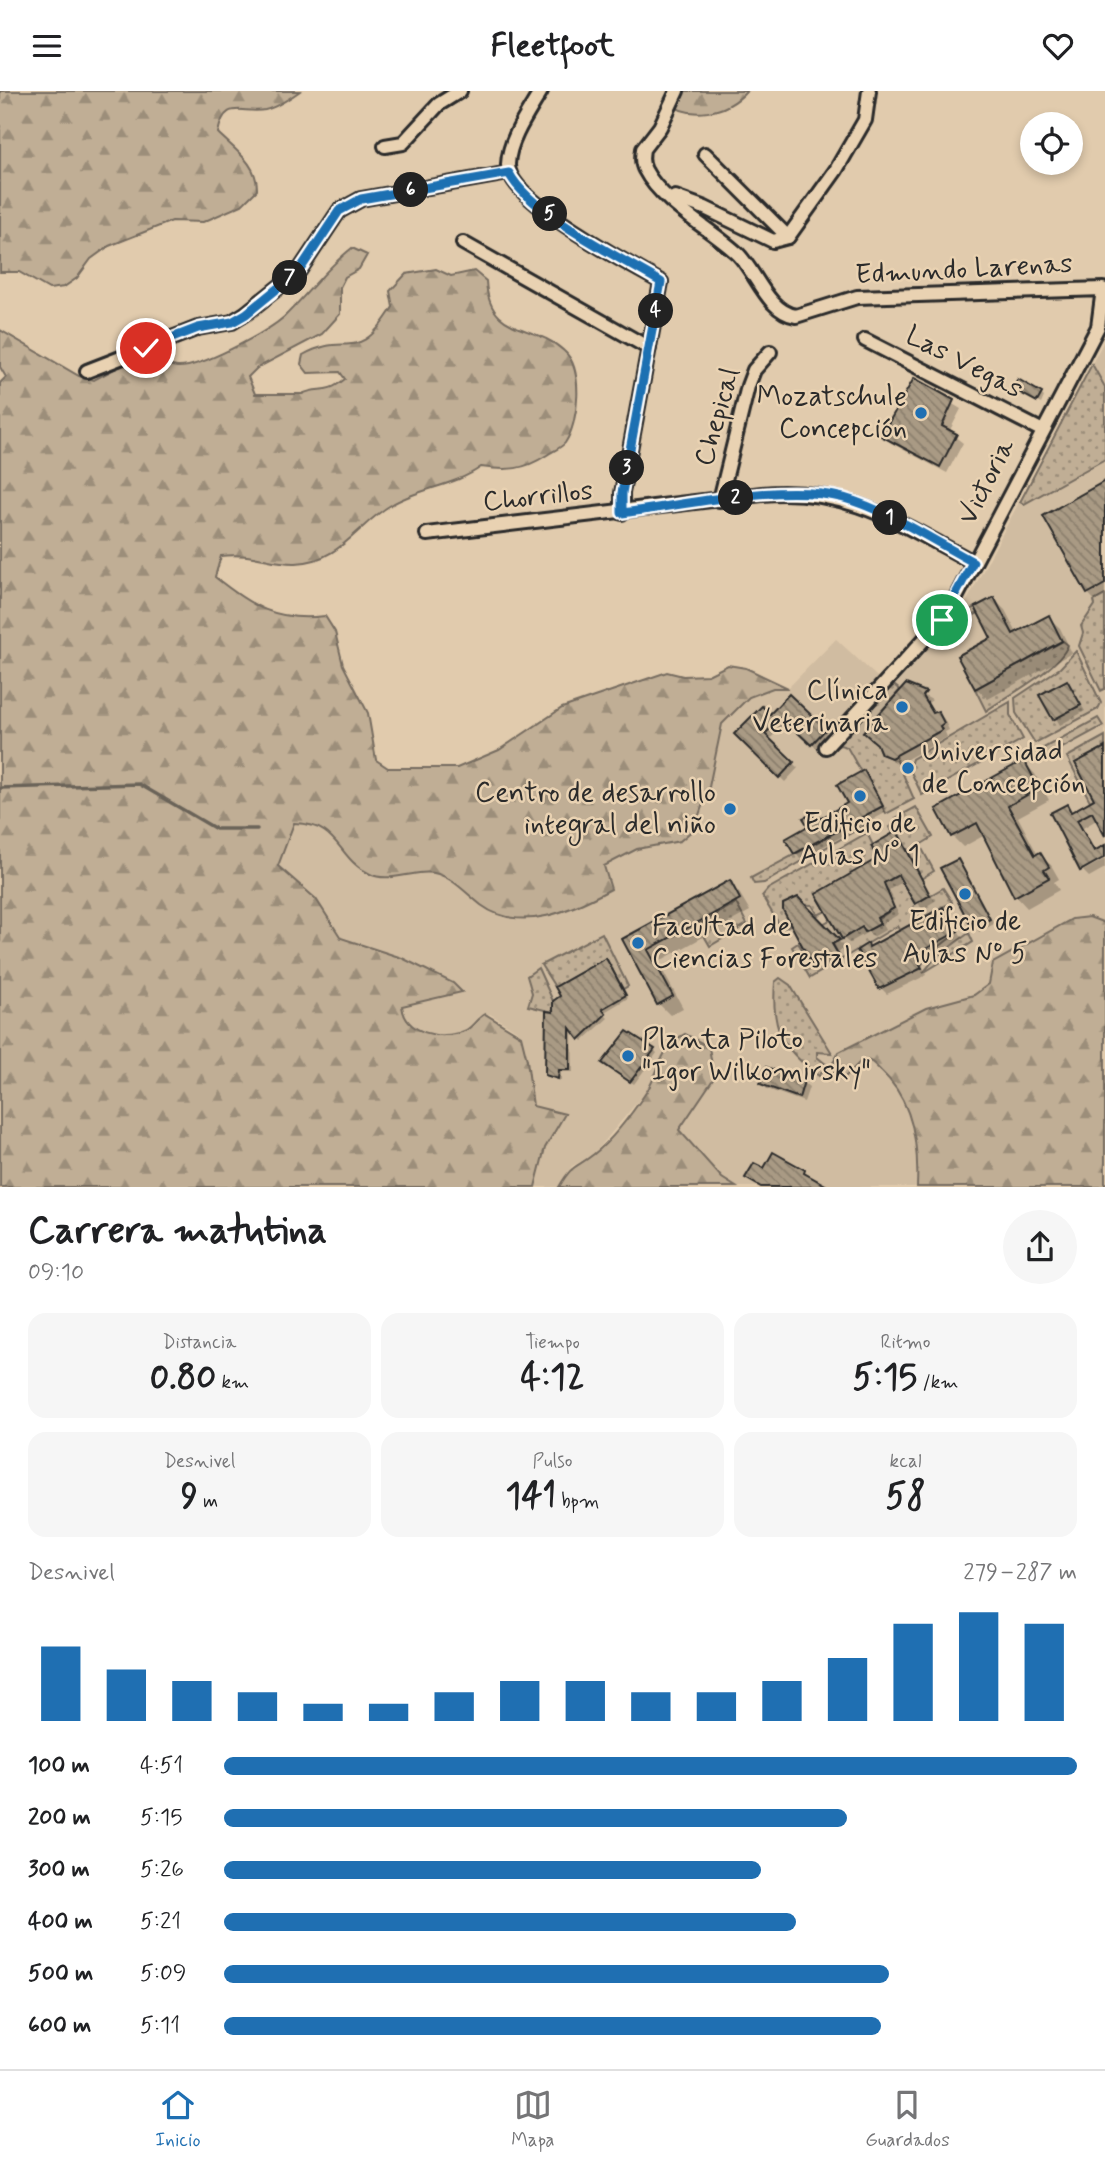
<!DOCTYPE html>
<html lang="es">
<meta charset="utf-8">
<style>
body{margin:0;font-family:Mynerve,sans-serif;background:#f6f6f6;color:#202124;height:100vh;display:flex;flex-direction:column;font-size:26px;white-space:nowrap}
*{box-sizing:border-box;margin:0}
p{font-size:23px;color:#757577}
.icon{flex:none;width:38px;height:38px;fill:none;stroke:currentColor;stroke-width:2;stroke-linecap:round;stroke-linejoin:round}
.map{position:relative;height:1096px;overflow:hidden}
.sheet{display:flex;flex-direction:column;background:#fff;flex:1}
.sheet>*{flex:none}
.controls{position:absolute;left:1020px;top:21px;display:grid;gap:14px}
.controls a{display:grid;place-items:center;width:63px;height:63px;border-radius:50%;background:#fff;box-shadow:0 4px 10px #0003;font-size:35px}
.pin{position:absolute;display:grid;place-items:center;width:60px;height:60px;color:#fff;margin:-30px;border:4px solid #fff;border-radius:50%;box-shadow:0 2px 7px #0007}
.km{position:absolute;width:35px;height:35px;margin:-18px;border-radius:50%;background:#222;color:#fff;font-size:19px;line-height:35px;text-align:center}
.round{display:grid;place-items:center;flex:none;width:74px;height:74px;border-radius:37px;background:#f6f6f6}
.headline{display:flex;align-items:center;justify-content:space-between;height:119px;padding:0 28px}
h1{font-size:38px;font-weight:800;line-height:52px}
.stats{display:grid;grid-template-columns:repeat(3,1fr);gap:10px;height:119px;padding:7px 28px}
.stats div{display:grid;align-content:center;border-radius:18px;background:#f6f6f6;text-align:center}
.stats b{font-size:35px;font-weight:800}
.stats small{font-size:19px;font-weight:400}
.stats p{font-size:19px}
.chart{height:196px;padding:14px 28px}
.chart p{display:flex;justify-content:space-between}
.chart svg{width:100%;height:126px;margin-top:7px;stroke:#1f6fb2;stroke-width:6}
ul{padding:0 28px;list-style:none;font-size:23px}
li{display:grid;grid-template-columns:112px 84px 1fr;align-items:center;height:52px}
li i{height:18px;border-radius:9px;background:#1f6fb2}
header{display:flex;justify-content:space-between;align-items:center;height:91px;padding:0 28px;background:#fff;font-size:32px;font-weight:800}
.dock{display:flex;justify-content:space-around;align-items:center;height:98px;border-top:2px solid #e0e0e0;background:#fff;font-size:19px;color:#757577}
.dock a{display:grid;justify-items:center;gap:4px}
.dock .selected{color:#1f6fb2}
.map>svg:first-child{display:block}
.built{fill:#d0bca1}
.grass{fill:url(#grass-dots);stroke:#766c60;stroke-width:2}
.forest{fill:url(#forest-firs);stroke:#766c60;stroke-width:2}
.shadow{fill:#0003}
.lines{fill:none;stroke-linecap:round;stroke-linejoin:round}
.stream{stroke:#6a6359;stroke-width:3.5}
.building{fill:url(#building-back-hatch);stroke:#2b2b2b;stroke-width:2}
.street-casing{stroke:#2b2b2b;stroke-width:18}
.street{stroke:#e9d2b2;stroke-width:12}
.route-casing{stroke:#fff;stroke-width:14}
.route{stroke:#1f6fb2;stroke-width:9}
.poi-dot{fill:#1f6fb2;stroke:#e9d2b2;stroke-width:2.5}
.labels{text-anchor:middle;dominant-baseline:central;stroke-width:5;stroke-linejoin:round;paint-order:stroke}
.street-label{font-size:28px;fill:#2b2b2b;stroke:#e9d2b2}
.poi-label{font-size:28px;fill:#2b2b2b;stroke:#e9d2b2;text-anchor:end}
</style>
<header><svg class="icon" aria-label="menu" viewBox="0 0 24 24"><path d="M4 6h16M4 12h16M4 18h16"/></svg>Fleetfoot<svg class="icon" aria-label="heart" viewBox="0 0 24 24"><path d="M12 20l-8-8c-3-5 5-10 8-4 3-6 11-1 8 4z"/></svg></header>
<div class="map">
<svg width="1105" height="1096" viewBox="0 0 1105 1096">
<defs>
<pattern id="grass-dots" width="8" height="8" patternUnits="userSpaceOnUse" patternTransform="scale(1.75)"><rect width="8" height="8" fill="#c0ae95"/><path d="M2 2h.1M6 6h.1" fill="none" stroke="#9c8e7a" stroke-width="1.8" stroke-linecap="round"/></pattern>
<pattern id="forest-firs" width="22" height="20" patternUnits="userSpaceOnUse" patternTransform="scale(1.75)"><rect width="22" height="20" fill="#c0ae95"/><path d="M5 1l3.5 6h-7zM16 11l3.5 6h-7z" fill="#9c8e7a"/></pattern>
<pattern id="building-back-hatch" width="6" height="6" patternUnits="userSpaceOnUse" patternTransform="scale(1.75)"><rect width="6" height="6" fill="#a99a84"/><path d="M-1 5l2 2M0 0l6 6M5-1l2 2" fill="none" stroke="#8a7e6c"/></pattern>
</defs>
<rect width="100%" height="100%" fill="#e1cbad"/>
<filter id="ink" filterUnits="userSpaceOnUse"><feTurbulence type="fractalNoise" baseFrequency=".0143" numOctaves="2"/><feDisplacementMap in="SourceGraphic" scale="14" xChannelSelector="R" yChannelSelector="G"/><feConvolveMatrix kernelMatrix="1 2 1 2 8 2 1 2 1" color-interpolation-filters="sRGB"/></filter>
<g filter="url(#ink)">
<path class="built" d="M1105 248V832L1089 826 974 904 926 917 839 961 842 989 864 968 870 969 897 995 904 1007 916 1057 917 1096H736L722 1087 679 1039 714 987 665 957 648 998 593 1064 572 1075 559 1096H535L545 1057 538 1019 530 1008 527 969 517 940 490 923 479 925 467 940 454 943 435 944 414 937 403 927 402 915 461 901 453 892 402 867 341 847 316 808 277 775 294 732 312 733 326 739 342 754 439 783 451 790 609 789 604 776 628 761 680 750 694 738 722 633 749 606 773 597H788L836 548 888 596 966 512Z"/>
<g class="grass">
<path d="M1092 273 1105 296V368L1024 413 1020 411Z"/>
<path d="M1105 504V598L1101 600 1079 555 1083 542 1081 535 1095 514 1094 510Z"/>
<path d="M975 516 978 522 940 543 938 541 948 530Z"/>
<path d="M1063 550 1068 554C1059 578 1007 605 986 620L975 598Z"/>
<path d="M1076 560 1101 612 1098 618 1035 652 1016 622 1015 607 1060 577Z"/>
<path d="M895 595 900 599 863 641 872 649 879 645 878 656 881 663 891 667 895 665 914 708 886 723 864 680 861 681 847 656 840 654 829 661 852 630 888 596Z"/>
<path d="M1010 611V624L1023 648 922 704 909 677 912 668Z"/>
<path d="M1098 627 1103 635 1044 667 1040 659Z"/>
<path d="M1105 645V660L1094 708 1090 710 1067 666Z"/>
<path d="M916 716 933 746 920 754 934 780 906 797 915 813 943 797 952 811 908 835 953 843V845L927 865 921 875 897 835 810 887 792 856 798 852 812 873 838 863 823 833 835 826 873 832 894 817 885 802 888 800 869 773 816 803 826 820 818 824 812 814 784 813 790 834 782 838 762 805 768 798 867 742 890 789 916 774 897 740 893 742 890 736 898 731 896 727Z"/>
<path d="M862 727 867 733 764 792 754 793 751 787Z"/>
<path d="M736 812 747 833 710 855 698 834Z"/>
<path d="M602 842 628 895 623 898 606 867 555 896 541 874Z"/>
<path d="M969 842 973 851 923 882 936 866Z"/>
<path d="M538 877 553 910V921L528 915 532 902 527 885Z"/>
<path d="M780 887 790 894 832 962 817 961V966L827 974 819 985C781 957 771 939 775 891Z"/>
</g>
<g class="forest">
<path d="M0 0H300C290 7 278 16 265 19 240 23 225 7 218 42 235 59 258 73 257 99L242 114 203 131 172 130 109 155 91 168 77 187 64 196 49 198 19 181H0Z"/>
<path d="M676 0H747C726 23 690 30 665 10Z"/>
<path d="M352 157 367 164 359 178 345 186 340 196V223L322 243 257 277 248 286 255 303H302C320 294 324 305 345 288L340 281 308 282 301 273 303 264C348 239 356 276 393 216L390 200 406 183 436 178 451 185 474 180 486 190C489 246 533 231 564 260 584 277 579 332 565 352 561 357 553 360 547 364 524 379 508 380 481 376 455 395 419 397 391 414 358 433 340 471 296 472 270 473 253 461 221 465L215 486C251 515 276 531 325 525L335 541 343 574 368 622 376 669 388 677H457L499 659 562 617 667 581 683 585 708 584 728 574 746 577 788 597H773L749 606 722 633 709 696 694 738 680 750 637 758 604 775 611 798C574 818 521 844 481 814 468 804 454 788 438 783 417 777 389 793 370 783 336 767 341 733 294 732L278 775 316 808 341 847 402 867 453 892 462 901 402 915C405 942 440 950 464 940 473 937 476 927 485 923L521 945 527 969 533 1015 565 1023 545 1057 535 1096H0V292L6 286 0 276V239L79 285 94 289 137 266 154 263C162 269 167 275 177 276 199 278 267 241 284 226 309 202 324 179 352 157Z"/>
<path d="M1089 826 1105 832V1096H917C919 1054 913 1009 881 980 875 974 872 969 863 968L842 989 830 977 839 961 926 917 974 904 989 893 993 872 1072 828Z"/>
<path d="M685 943 709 956 714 987 679 1039 722 1087 736 1096H559C573 1072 575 1078 594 1063 613 1048 633 1021 647 1000 661 978 659 956 685 943Z"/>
</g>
<g class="shadow">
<path d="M914 290 961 318 949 341 963 352 947 382 891 352 883 344Z"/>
<path d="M1018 300 1041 303 1044 306 1041 313Z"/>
<path d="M1105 392V504L1095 510 1088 502 1045 426Z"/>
<path d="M994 508 1005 519 1017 542 1048 526 1060 537 1072 562 988 608 976 597 994 548Z"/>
<path d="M1067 591 1085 620 1060 634 1042 604Z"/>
<path d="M906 595 932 609 928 612 935 623 938 622 944 628 949 639 945 641 947 646 898 673 883 663Z"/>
<path d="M789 606 830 645 817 658 787 630 769 649 798 677 785 691 736 643 770 625Z"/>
<path d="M1105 661V741L1098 728 1083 737 1096 761 1105 756V764L1081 777 1066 715 1073 722 1097 709Z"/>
<path d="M1023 671 1035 683 1049 709 1018 726 1038 764 1051 774 1059 788 1054 791 1059 799 1027 817 1016 805 985 744 963 756 952 745Z"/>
<path d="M863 682 887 721 800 768 787 749 810 736 812 725 817 730 850 713Z"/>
<path d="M897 742 935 810 922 818 904 790 889 799 893 806 890 808 899 823 882 833 885 839 873 846 868 841 849 852 843 847 880 768Z"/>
<path d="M1105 768V777L1089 786 1083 780Z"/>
<path d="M958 770 994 833 979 841 943 778Z"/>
<path d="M729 791 740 803 750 820 658 871 683 917 670 924 659 913 624 849Z"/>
<path d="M798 808 845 857 838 861 844 870 820 879 813 872Z"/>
<path d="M943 818 963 847 920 871 927 884 887 903 881 897 870 857Z"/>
<path d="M609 873 628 907 603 922 608 927 583 950 572 938 573 981H561V990L550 986 547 983 555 923Z"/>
<path d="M654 959 657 962 634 993 607 975Z"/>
<path d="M803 991 809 996 804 1011 767 998 762 993Z"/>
</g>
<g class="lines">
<path class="stream" d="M0 697 139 693 216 738H257"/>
</g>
<g class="building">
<path d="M914 287 954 309 942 335 957 343 940 376 881 345Z"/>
<path d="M1018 288 1042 302 1037 311 1013 298Z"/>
<path d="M1105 390V493L1087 503 1043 425Z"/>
<path d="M994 506 1013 543 1049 524 1062 550 975 598 957 565 991 547 975 516Z"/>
<path d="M1067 589 1081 614 1053 629 1039 604Z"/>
<path d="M906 593 926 601 923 605 933 622 938 620 944 632 940 635 942 639 891 667 881 663 877 653 863 641Z"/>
<path d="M789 603 826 638 811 654 781 626 765 643 794 671 779 687 734 643 762 615 770 623Z"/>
<path d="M1105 656V745L1092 721 1077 729 1094 760 1105 754V766L1080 780 1050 722 1067 713 1071 721 1094 708 1075 672Z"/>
<path d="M1024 669 1039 697 1008 715 1035 764 1040 761 1049 776 1044 779 1049 787 1014 806 977 732 951 746 936 718Z"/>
<path d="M864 679 883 715 794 763 785 748 808 735 803 727 808 725 812 722 816 730 847 712 837 694Z"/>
<path d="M897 740 930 804 915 813 898 784 884 792 894 817 877 827 880 833 865 841 862 836 842 848 816 803 878 767 871 755Z"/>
<path d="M958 768 990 828 972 837 940 777Z"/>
<path d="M730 789 740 808 648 859 673 905 657 914 622 848Z"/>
<path d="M798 806 840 849 832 853 838 863 812 873 783 819V813Z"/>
<path d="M943 816 958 840 915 864 922 877 879 898 857 859 868 852 869 856Z"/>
<path d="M606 867 626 904 602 918 606 923 579 949 570 937V979H559L558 988 545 984 546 920 553 921V910L560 905 555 896Z"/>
<path d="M627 940 655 958 630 991 602 972Z"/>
<path d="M766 976 804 990 799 1007 760 993Z"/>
<path d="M773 1061 805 1079 804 1082 829 1096H761L745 1087 754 1072 764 1077Z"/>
</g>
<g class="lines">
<g class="street-casing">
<g id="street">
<path d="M541 0C529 21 509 48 508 73 506 109 630 173 661 191L622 402V422"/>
<path d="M677 0 660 36 643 58C642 65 641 72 645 79 662 112 711 138 738 163 756 181 768 221 796 225L857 206 1103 198 1098 236 952 514 942 529 826 656"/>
<path d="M385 55 403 52 439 13 460 0"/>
<path d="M705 63 788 146"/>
<path d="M675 106 705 117 773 150 788 146 836 79 865 29 869 0"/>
<path d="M463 152 649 257"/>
<path d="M865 249 1041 339"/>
<path d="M87 280 198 237 232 231 245 223 299 180 339 120 361 108 509 82"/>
<path d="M720 409 748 295 754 279 770 261"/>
<path d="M427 443 762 403C847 395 901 433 973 471"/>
</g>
</g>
<use href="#street" class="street"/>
</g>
</g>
<g class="lines" filter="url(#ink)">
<g class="route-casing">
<path id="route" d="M146 257 198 237 232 231 246 223 299 180 339 120 361 108 509 82C529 122 621 167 661 191L622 402V422C686 414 783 391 844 407 889 420 932 449 973 471L942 529"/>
</g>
<use href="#route" class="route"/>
</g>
<g class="poi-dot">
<circle cx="921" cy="322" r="7"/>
<circle cx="902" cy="616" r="7"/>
<circle cx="908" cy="677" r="7"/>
<circle cx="860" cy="705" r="7"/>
<circle cx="730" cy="718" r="7"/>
<circle cx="965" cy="803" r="7"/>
<circle cx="638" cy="852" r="7"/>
<circle cx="628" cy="965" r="7"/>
</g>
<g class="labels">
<g class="street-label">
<text transform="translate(964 179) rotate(-3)">Edmundo Larenas</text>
<text transform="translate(964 272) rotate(27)">Las Vegas</text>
<text transform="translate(718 326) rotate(-74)">Chepical</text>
<text transform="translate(987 391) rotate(-63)">Victoria</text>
<text transform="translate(538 406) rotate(-6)">Chorrillos</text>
</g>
<g class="poi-label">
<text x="907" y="306">Mozatschule<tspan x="907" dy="32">Concepción</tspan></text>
<text x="888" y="600">Clínica<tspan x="888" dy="32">Veterinaria</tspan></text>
<text x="922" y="661" text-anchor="start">Universidad<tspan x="922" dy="32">de Concepción</tspan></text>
<text x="716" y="702">Centro de desarrollo<tspan x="716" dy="32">integral del niño</tspan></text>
<text x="860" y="733" text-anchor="middle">Edificio de<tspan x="860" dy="32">Aulas N° 1</tspan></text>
<text x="965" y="831" text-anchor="middle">Edificio de<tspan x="965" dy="32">Aulas Nº 5</tspan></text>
<text x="652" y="836" text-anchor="start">Facultad de<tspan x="652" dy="32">Ciencias Forestales</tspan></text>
<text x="642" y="949" text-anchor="start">Planta Piloto<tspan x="642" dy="32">"Igor Wilkomirsky"</tspan></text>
</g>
</g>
</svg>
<div class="controls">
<a><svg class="icon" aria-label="locate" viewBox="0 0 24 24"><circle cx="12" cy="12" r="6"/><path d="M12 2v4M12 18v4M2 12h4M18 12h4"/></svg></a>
</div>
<div class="pin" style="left:942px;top:529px;background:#1e9e55"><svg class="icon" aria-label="arrive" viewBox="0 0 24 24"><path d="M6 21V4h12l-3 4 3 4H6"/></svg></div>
<div class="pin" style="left:146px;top:257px;background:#d93025"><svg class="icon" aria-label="check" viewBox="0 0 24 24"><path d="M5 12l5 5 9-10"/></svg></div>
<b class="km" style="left:890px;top:427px">1</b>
<b class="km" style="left:736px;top:407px">2</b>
<b class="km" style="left:627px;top:377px">3</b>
<b class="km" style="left:656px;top:220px">4</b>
<b class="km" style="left:550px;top:123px">5</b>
<b class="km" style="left:411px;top:99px">6</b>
<b class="km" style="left:290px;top:187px">7</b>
</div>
<section class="sheet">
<div class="headline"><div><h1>Carrera matutina</h1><p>09:10</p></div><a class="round"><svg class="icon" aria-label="share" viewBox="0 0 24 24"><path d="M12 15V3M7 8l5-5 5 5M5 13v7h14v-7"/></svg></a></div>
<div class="stats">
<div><p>Distancia</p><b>0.80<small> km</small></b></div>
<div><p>Tiempo</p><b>4:12</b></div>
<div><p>Ritmo</p><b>5:15<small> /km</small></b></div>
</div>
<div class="stats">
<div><p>Desnivel</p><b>9<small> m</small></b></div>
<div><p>Pulso</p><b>141<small> bpm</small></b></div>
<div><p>kcal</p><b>58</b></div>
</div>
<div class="chart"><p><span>Desnivel</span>279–287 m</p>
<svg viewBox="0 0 160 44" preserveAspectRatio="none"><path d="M5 44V18M15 44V26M25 44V30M35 44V34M45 44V38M55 44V38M65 44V34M75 44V30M85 44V30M95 44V34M105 44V34M115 44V30M125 44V22M135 44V10M145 44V6M155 44V10"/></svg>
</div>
<ul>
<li><b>100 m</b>4:51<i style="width:100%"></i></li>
<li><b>200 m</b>5:15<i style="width:73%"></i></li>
<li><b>300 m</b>5:26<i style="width:63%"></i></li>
<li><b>400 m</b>5:21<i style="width:67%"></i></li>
<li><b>500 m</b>5:09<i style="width:78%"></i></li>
<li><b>600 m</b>5:11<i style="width:77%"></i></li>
</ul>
</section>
<nav class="dock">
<a class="selected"><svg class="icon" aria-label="home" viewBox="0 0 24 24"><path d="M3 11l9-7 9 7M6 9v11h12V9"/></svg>Inicio</a>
<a><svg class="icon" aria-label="map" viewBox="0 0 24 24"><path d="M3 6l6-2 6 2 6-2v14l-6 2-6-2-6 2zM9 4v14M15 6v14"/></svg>Mapa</a>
<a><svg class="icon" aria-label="saved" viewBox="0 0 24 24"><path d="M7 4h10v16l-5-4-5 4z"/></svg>Guardados</a>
</nav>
